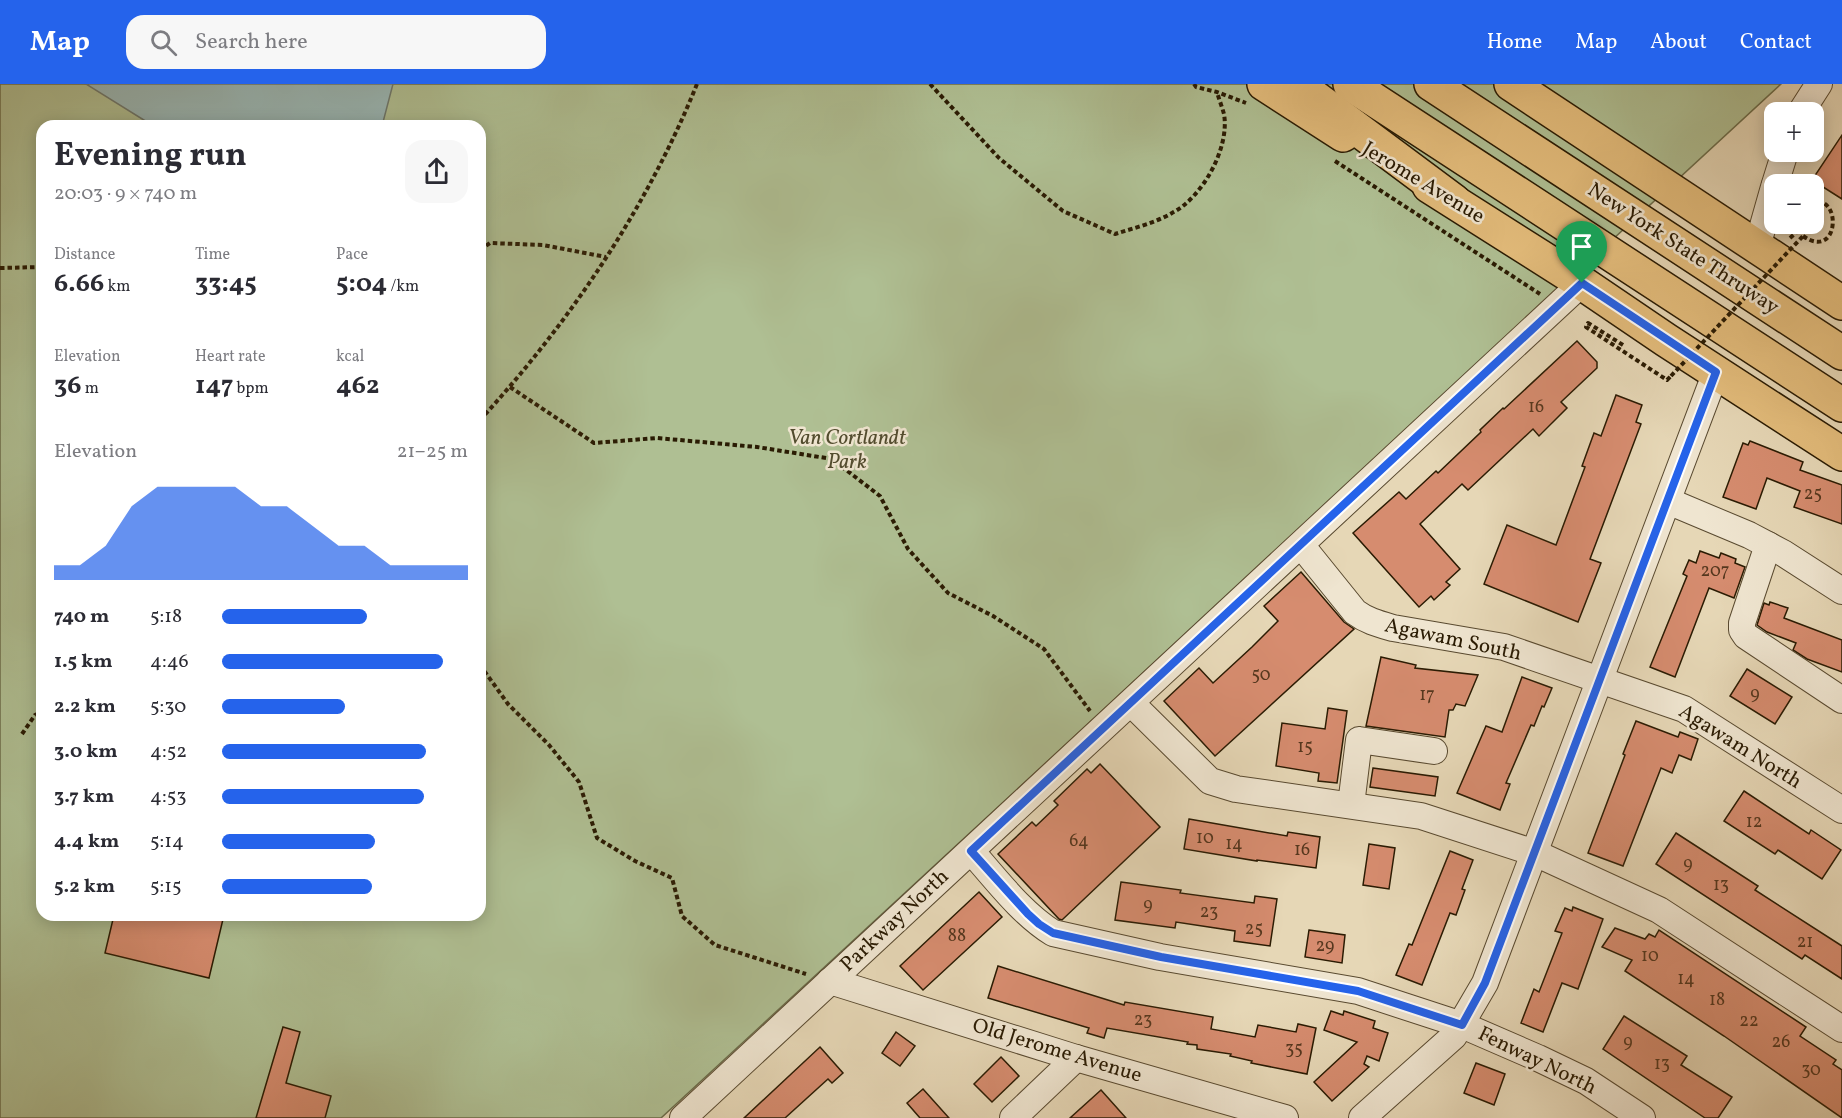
<!DOCTYPE html>
<meta charset="utf-8">
<style>
body{margin:0;font-family:Vollkorn,serif;background:#f7f7f7;color:#2b2b33;height:100vh;display:flex;flex-direction:column;font-size:22px;white-space:nowrap}
*{box-sizing:border-box;margin:0}
p{font-size:20px;color:#7c7c81}
.icon{flex:none;width:33px;height:33px;fill:none;stroke:currentColor;stroke-width:2;stroke-linecap:round;stroke-linejoin:round}
.map{position:relative;flex:1;overflow:hidden}
.sheet{position:absolute;left:36px;top:36px;width:450px;height:801px;display:flex;flex-direction:column;background:#fff;border-radius:18px;box-shadow:0 3px 15px #0003}
.sheet>*{flex:none}
.tools{position:absolute;left:1764px;top:18px;display:grid;gap:12px}
.tools a{display:grid;place-items:center;width:60px;height:60px;border-radius:12px;background:#fff;box-shadow:0 3px 15px #0003;font-size:30px}
.pin{position:absolute;display:grid;place-items:center;width:51px;height:51px;color:#fff;margin:-62px -26px;border-radius:50% 50% 50% 0;rotate:-45deg;box-shadow:0 0 6px #0007}
.pin .icon{rotate:45deg}
.round{display:grid;place-items:center;flex:none;width:63px;height:63px;border-radius:18px;background:#f7f7f7}
.summary{display:flex;align-items:center;justify-content:space-between;height:102px;padding:0 18px}
h1{font-size:33px;font-weight:700;line-height:45px}
.stats{display:grid;grid-template-columns:repeat(3,1fr);gap:9px;height:102px;padding:6px 18px}
.stats div{display:grid;align-content:center}
.stats b{font-size:26px;font-weight:700}
.stats small{font-size:16px;font-weight:400}
.stats p{font-size:16px}
.chart{height:168px;padding:12px 18px}
.chart p{display:flex;justify-content:space-between}
.chart svg{width:100%;height:108px;margin-top:6px;fill:#2563eb;opacity:.7}
ul{padding:0 18px;list-style:none;font-size:20px}
li{display:grid;grid-template-columns:96px 72px 1fr;align-items:center;height:45px}
li i{height:15px;border-radius:8px;background:#2563eb}
header{display:flex;align-items:center;gap:36px;box-sizing:border-box;height:84px;padding:0 30px;background:#2563eb;color:#fff}
header strong{font-size:28px}
nav{display:flex;gap:33px;margin-inline-start:auto;font-size:21px}
.search{width:420px;height:54px;background:#f7f7f7;display:flex;align-items:center;gap:15px;box-sizing:border-box;padding:0 21px;border-radius:18px;color:#7c7c81;font-size:22px}
.map>svg:first-child{display:block}
.green{fill:#afbf93;stroke:#6c6d4b;stroke-width:1.5;fill-rule:evenodd}
.water{fill:#99b8b7;stroke:#6d796f;stroke-width:1.5}
.building{fill:#d68c6f;stroke:#2a1b03;stroke-width:1.5}
.lines{fill:none;stroke-linecap:round;stroke-linejoin:round}
.minor-casing{stroke:#594a30;stroke-width:28}
.major-casing{stroke:#2a1b03;stroke-width:36}
.highway-casing{stroke:#2a1b03;stroke-width:36}
.path{stroke:#2a1b03;stroke-width:4;stroke-dasharray:4.5 3;stroke-linecap:butt}
.minor{stroke:#efe5d0;stroke-width:26}
.major{stroke:#e3bc7b;stroke-width:33}
.highway{stroke:#e3bc7b;stroke-width:33}
.path-bridge{stroke:#2a1b03;stroke-width:4;stroke-dasharray:4.5 3;stroke-linecap:butt}
.route-casing{stroke:#fff;stroke-width:12}
.route{stroke:#2563eb;stroke-width:8}
.labels{text-anchor:middle;dominant-baseline:central;stroke-width:5;stroke-linejoin:round;paint-order:stroke}
.number-label{font-size:18px;fill:#55371e}
.street-label{font-size:21px;fill:#2a1b03;stroke:#efe5d0}
.park-label{font-size:21px;font-style:italic;fill:#524c2e;stroke:#efe5d0}
</style>
<header>
<strong>Map</strong>
<div class="search"><svg class="icon" aria-label="search" viewBox="0 0 24 24"><circle cx="10" cy="10" r="6"/><path d="M15 15l6 6"/></svg>Search here</div>
<nav><a>Home</a><a>Map</a><a>About</a><a>Contact</a></nav>
</header>
<div class="map">
<svg width="1842" height="1034" viewBox="0 0 1842 1034">
<rect width="100%" height="100%" fill="#e6d7b6"/>
<filter id="stains"><feTurbulence type="fractalNoise" baseFrequency=".00333" numOctaves="4"/><feColorMatrix values="0 0 0 0 .2 0 0 0 0 .09 0 0 0 0 .02 0 0 0 .5 -.17"/></filter>
<radialGradient id="worn" r=".72"><stop offset=".6" stop-color="#630" stop-opacity="0"/><stop offset="1" stop-color="#630" stop-opacity=".3"/></radialGradient>
<path class="green" d="M0 0H1781L661 1034H0ZM42 42H480V831H42Z"/>
<path class="water" d="M86 0H393L382 42H158L147 38Z"/>
<g class="building">
<path d="M1842 51V115L1812 96Z"/>
<path d="M1577 257 1597 278V284L1561 318 1567 324 1539 352 1533 345 1468 406 1462 400 1420 440 1460 485 1446 498 1450 501 1434 516 1431 512 1419 523 1353 449 1399 408 1406 415 1436 387 1438 389 1481 348 1480 346 1503 324 1504 325Z"/>
<path d="M1616 311 1642 321 1636 338 1641 340 1590 475 1601 479 1578 538 1484 500 1507 441 1556 461 1585 383 1582 382 1594 349 1601 352Z"/>
<path d="M1750 357 1803 378 1800 386 1842 401V440L1794 423 1800 407 1767 394 1756 425 1723 413 1743 359 1748 361Z"/>
<path d="M1700 467 1719 474 1721 469 1736 475 1735 479 1745 483 1734 514 1709 504 1675 593 1650 583 1687 492 1683 490 1689 476 1696 479Z"/>
<path d="M1301 488 1344 538 1354 545 1215 672 1164 617 1199 584 1213 599 1252 563 1278 537 1264 522Z"/>
<path d="M1770 518 1788 524 1784 534 1842 556V588L1807 575 1793 566 1796 559 1767 548 1757 541 1764 519 1769 521Z"/>
<path d="M1381 573 1416 581 1415 584 1478 591 1465 622 1456 620 1453 626H1449L1445 653 1366 642Z"/>
<path d="M1747 585 1792 613 1775 640 1730 612Z"/>
<path d="M1522 593 1552 604 1544 623 1542 622 1534 642 1531 641 1506 699 1510 700 1500 726 1457 709 1486 642 1502 648Z"/>
<path d="M1328 624 1347 627 1337 699 1318 697 1319 689 1276 682 1282 639 1325 645Z"/>
<path d="M1636 637 1678 653 1680 648 1698 655 1691 676 1679 671 1672 689 1661 684 1623 782 1588 769 1625 671 1623 670Z"/>
<path d="M1100 680 1160 743 1062 836 1059 835 998 770 1032 738 1036 742 1058 721 1054 717 1087 685 1091 689Z"/>
<path d="M1373 684 1438 693 1435 712 1370 703Z"/>
<path d="M1744 707 1809 750 1811 746 1841 766 1822 795 1778 766 1775 770 1724 737Z"/>
<path d="M1189 735 1287 752 1288 748 1320 753 1316 784 1257 776V777L1184 765Z"/>
<path d="M1676 749 1758 802 1755 806 1842 862V895L1805 871 1802 875 1656 780Z"/>
<path d="M1369 760 1395 764 1389 805 1363 801Z"/>
<path d="M1450 767 1473 776 1462 805 1465 806 1456 831 1450 829 1422 901 1396 891 1409 860 1412 861Z"/>
<path d="M1121 798 1181 806 1180 809 1254 819 1255 812 1277 815 1270 862 1234 857 1235 847 1176 838 1175 844 1115 836Z"/>
<path d="M979 808 1002 833 923 906 900 882Z"/>
<path d="M1573 823 1603 835 1578 905 1562 899 1543 948 1521 939 1534 905 1539 908 1562 849 1555 847 1565 824 1572 827Z"/>
<path d="M114 831H224L209 894 105 869Z"/>
<path d="M1615 844 1645 855 1649 850 1655 853 1659 846 1806 943 1800 952 1836 976 1833 980 1842 986V1034L1724 952 1625 887 1632 876 1602 863Z"/>
<path d="M1309 846 1345 851 1342 879 1305 873Z"/>
<path d="M998 882 1124 921 1125 918 1213 933 1211 945 1255 953 1258 941 1296 948 1298 940 1316 944 1307 990 1251 979 1252 977 1230 972 1231 970 1197 965V961L1187 960 1188 958 1107 944 1104 954 1087 949 1089 944 988 914Z"/>
<path d="M1331 927 1343 931 1344 927 1375 937 1373 944 1388 949 1379 977 1367 972 1364 980 1369 983 1332 1017 1314 998 1357 958 1324 946Z"/>
<path d="M1624 932 1687 972 1681 981 1732 1013 1718 1034H1705L1603 965Z"/>
<path d="M283 943 300 948 286 999 331 1012 325 1034H256Z"/>
<path d="M896 948 915 962 900 982 882 969Z"/>
<path d="M820 963 843 989 832 999 828 995 785 1034H744Z"/>
<path d="M1001 973 1019 992 992 1018 974 1000Z"/>
<path d="M1476 979 1505 990 1494 1021 1464 1009Z"/>
<path d="M923 1005 949 1034H920L907 1019Z"/>
<path d="M1101 1006 1126 1034H1070Z"/>
</g>
<g class="lines">
<g class="minor-casing">
<g id="minor">
<path d="M1801 28 1819 0"/>
<path d="M1775 100 1785 68"/>
<path d="M1757 163 1774 103"/>
<path d="M1668 417 1749 451 1783 469 1842 507"/>
<path d="M1301 461 1355 528C1367 537 1379 540 1393 544L1504 563 1684 625 1842 726"/>
<path d="M1768 461 1742 539V546L1746 552 1842 616"/>
<path d="M1131 619 1210 697 1236 705 1421 732 1535 769 1659 826 1842 945"/>
<path d="M1351 721 1359 656 1434 667"/>
<path d="M971 767C996 795 1021 829 1053 849L1160 873 1358 907 1462 941 1538 974 1586 997 1642 1034"/>
<path d="M830 897 1076 974 1285 1034"/>
<path d="M683 1034 1582 199"/>
<path d="M1013 1034 1076 974"/>
<path d="M1362 1034 1454 952 1485 899 1716 288"/>
</g>
</g>
<g class="major-casing">
<g id="major">
<path d="M1264 0 1343 51"/>
<path d="M1511 0 1842 219"/>
<path d="M1429 102 1582 199 1666 256 1842 370"/>
</g>
</g>
<g class="highway-casing">
<g id="highway">
<path d="M1297 0 1454 117"/>
<path d="M1350 0 1842 321"/>
<path d="M1431 0 1842 269"/>
</g>
</g>
<g class="path">
<path d="M930 0 999 74 1063 127 1115 150C1134 144 1155 139 1172 129 1202 114 1230 64 1224 30 1222 23 1219 15 1217 8"/>
<path d="M1194 0 1196 3 1217 8 1246 19"/>
<path d="M1335 77 1540 210"/>
<path d="M1803 152C1839 177 1842 112 1814 118"/>
<path d="M1790 154 1799 146 1797 140"/>
<path d="M480 166 490 159 543 161 606 173"/>
<path d="M0 184 42 183"/>
<path d="M1623 261 1588 239 1586 243 1667 296 1671 292"/>
<path d="M510 303 594 359 657 354 757 363 832 375 880 412 908 465 948 509 993 532 1044 565 1090 627"/>
<path d="M480 336C570 238 647 124 697 0"/>
<path d="M480 581 508 620 549 661 579 698 597 754 635 777 672 794 682 832 715 861 806 890"/>
<path d="M22 650 35 631 42 628"/>
</g>
<use href="#minor" class="minor"/>
<use href="#major" class="major"/>
<use href="#highway" class="highway"/>
<path class="path-bridge" d="M1671 292 1803 152"/>
</g>
<g class="lines">
<g class="route-casing">
<path id="route" d="M1582 199 1716 288 1485 899 1462 941 1358 907 1161 873 1053 849 1039 840 1028 830 971 767Z"/>
</g>
<use href="#route" class="route"/>
</g>
<g class="labels">
<g class="number-label">
<text x="1536" y="323">16</text>
<text x="1813" y="410">25</text>
<text x="1715" y="487">207</text>
<text x="1261" y="591">50</text>
<text x="1755" y="610">9</text>
<text x="1427" y="611">17</text>
<text x="1305" y="663">15</text>
<text x="1754" y="738">12</text>
<text x="1205" y="754">10</text>
<text x="1079" y="757">64</text>
<text x="1234" y="760">14</text>
<text x="1302" y="766">16</text>
<text x="1688" y="780">9</text>
<text x="1721" y="801">13</text>
<text x="1148" y="821">9</text>
<text x="1209" y="828">23</text>
<text x="1254" y="845">25</text>
<text x="957" y="852">88</text>
<text x="1805" y="858">21</text>
<text x="1325" y="862">29</text>
<text x="1650" y="872">10</text>
<text x="1686" y="895">14</text>
<text x="1717" y="916">18</text>
<text x="1143" y="936">23</text>
<text x="1749" y="937">22</text>
<text x="1628" y="958">9</text>
<text x="1781" y="958">26</text>
<text x="1294" y="965">35</text>
<text x="1662" y="980">13</text>
<text x="1811" y="986">30</text>
</g>
<g class="street-label">
<text transform="translate(1423 99) rotate(31)">Jerome Avenue</text>
<text transform="translate(1683 165) rotate(33)">New York State Thruway</text>
<text transform="translate(1453 556) rotate(12)">Agawam South</text>
<text transform="translate(1740 663) rotate(32)">Agawam North</text>
<text transform="translate(895 837) rotate(-43)">Parkway North</text>
<text transform="translate(1057 967) rotate(17)">Old Jerome Avenue</text>
<text transform="translate(1537 977) rotate(26)">Fenway North</text>
</g>
<g class="park-label">
<text x="847" y="354">Van Cortlandt<tspan x="847" dy="24">Park</tspan></text>
</g>
</g>
<rect width="100%" height="100%" filter="url(#stains)"/>
<rect width="100%" height="100%" fill="url(#worn)"/>
</svg>
<div class="tools">
<a>+</a>
<a>−</a>
</div>
<div class="pin" style="left:1582px;top:199px;background:#1e9e55"><svg class="icon" aria-label="arrive" viewBox="0 0 24 24"><path d="M6 21V4h12l-3 4 3 4H6"/></svg></div>
<section class="sheet">
<div class="summary"><div><h1>Evening run</h1><p>20:03 · 9 × 740 m</p></div><a class="round"><svg class="icon" aria-label="share" viewBox="0 0 24 24"><path d="M12 15V3M7 8l5-5 5 5M5 13v7h14v-7"/></svg></a></div>
<div class="stats">
<div><p>Distance</p><b>6.66<small> km</small></b></div>
<div><p>Time</p><b>33:45</b></div>
<div><p>Pace</p><b>5:04<small> /km</small></b></div>
</div>
<div class="stats">
<div><p>Elevation</p><b>36<small> m</small></b></div>
<div><p>Heart rate</p><b>147<small> bpm</small></b></div>
<div><p>kcal</p><b>462</b></div>
</div>
<div class="chart"><p><span>Elevation</span>21–25 m</p>
<svg viewBox="0 0 160 44" preserveAspectRatio="none"><path d="M0 44V38L10 38L20 30L30 14L40 6L50 6L60 6L70 6L80 14L90 14L100 22L110 30L120 30L130 38L140 38L150 38L160 38V44z"/></svg>
</div>
<ul>
<li><b>740 m</b>5:18<i style="width:59%"></i></li>
<li><b>1.5 km</b>4:46<i style="width:90%"></i></li>
<li><b>2.2 km</b>5:30<i style="width:50%"></i></li>
<li><b>3.0 km</b>4:52<i style="width:83%"></i></li>
<li><b>3.7 km</b>4:53<i style="width:82%"></i></li>
<li><b>4.4 km</b>5:14<i style="width:62%"></i></li>
<li><b>5.2 km</b>5:15<i style="width:61%"></i></li>
</ul>
</section>
</div>
